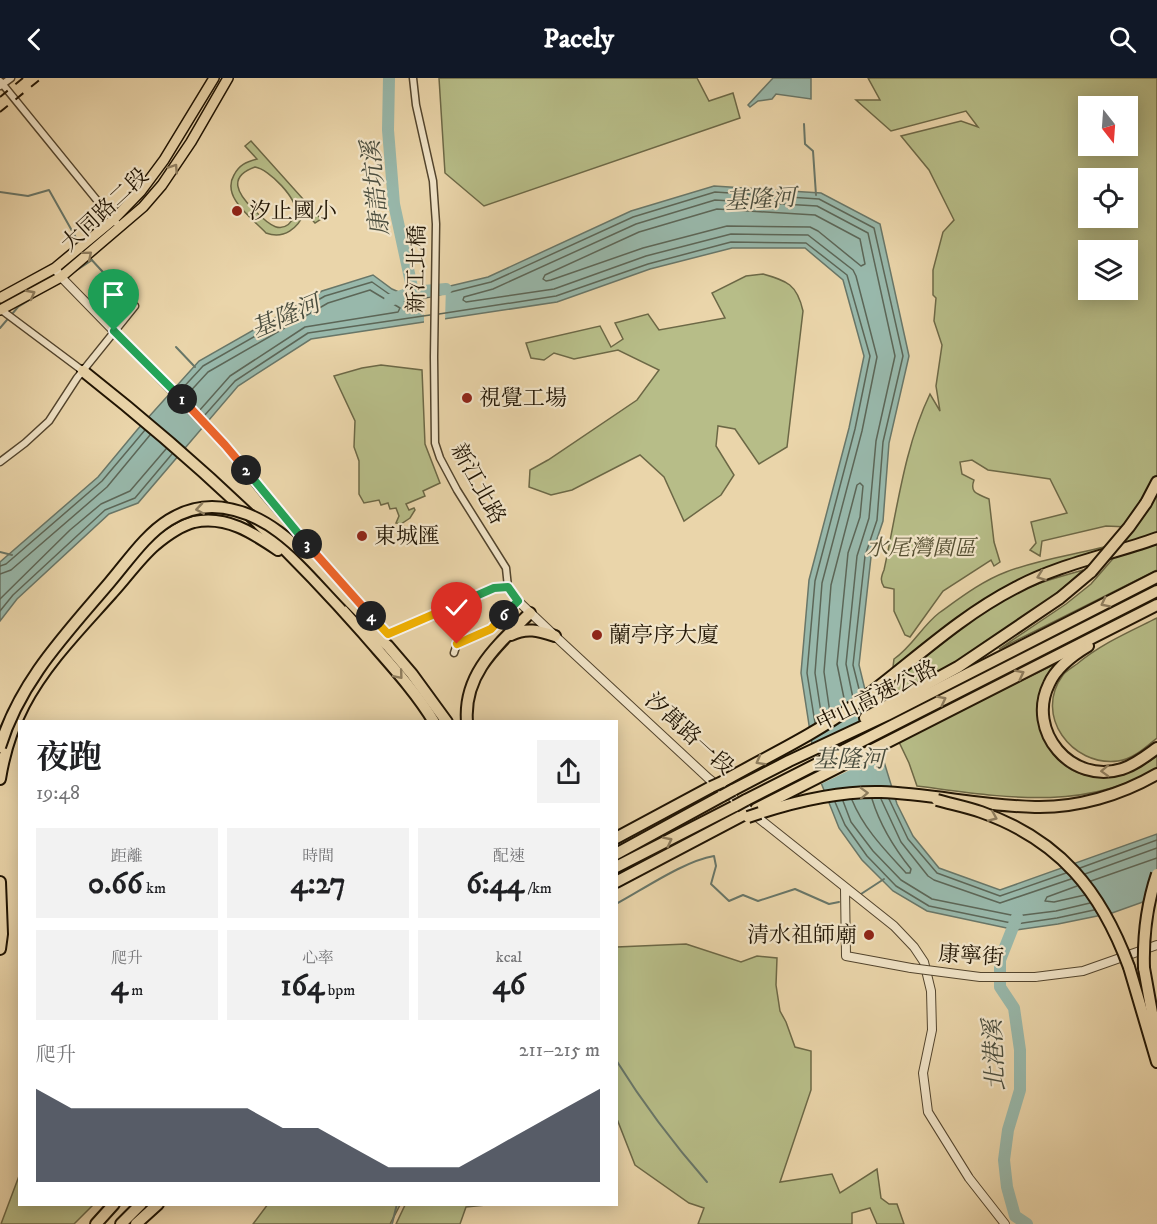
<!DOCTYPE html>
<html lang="zh-TW">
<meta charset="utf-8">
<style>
body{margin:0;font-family:"IM FELL DW Pica","Noto Serif TC",serif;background:#f2f2f2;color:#202124;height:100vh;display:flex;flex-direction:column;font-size:22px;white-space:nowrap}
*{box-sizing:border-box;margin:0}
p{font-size:20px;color:#757577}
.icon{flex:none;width:33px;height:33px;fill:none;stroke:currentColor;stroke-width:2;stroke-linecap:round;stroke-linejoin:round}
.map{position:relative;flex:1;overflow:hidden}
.sheet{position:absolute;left:18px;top:642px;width:600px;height:486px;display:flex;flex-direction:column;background:#fff;border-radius:0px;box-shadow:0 3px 15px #0003}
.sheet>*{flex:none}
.needle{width:39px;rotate:163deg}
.buttons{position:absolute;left:1078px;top:18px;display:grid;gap:12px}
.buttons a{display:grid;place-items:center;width:60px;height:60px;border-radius:0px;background:#fff;box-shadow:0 3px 15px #0003;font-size:30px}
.pin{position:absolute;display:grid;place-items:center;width:51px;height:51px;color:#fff;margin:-62px -26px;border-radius:50% 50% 50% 0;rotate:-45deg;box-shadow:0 0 6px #0007}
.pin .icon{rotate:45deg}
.km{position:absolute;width:30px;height:30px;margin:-15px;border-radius:50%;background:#222;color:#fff;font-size:16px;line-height:30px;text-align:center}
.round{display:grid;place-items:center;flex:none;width:63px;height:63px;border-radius:0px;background:#f2f2f2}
.overview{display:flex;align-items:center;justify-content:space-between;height:102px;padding:0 18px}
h1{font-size:33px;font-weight:700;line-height:45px}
.figures{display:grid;grid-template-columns:repeat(3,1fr);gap:9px;height:102px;padding:6px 18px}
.figures div{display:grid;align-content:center;border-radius:0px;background:#f2f2f2;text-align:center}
.figures b{font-size:30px;font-weight:700}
.figures small{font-size:16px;font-weight:400}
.figures p{font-size:16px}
.chart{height:168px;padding:12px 18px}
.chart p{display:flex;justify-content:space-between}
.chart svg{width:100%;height:108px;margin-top:6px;fill:#111827;opacity:.7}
header{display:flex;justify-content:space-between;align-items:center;height:78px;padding:0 18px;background:#111827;color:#fff;font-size:27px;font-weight:700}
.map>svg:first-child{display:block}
.green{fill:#b7bd88;stroke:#6c6846;stroke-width:1.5;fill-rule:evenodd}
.water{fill:#98b8ab;stroke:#687668;stroke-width:1.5}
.pier{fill:#ead5aa}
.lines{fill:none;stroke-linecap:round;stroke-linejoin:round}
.shore{stroke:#5c6657;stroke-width:1.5}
.stream{stroke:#687668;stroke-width:2}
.river{stroke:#98b8ab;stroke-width:12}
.minor-casing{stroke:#52442d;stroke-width:9}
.tertiary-casing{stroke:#52442d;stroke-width:10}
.primary-casing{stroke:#201403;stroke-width:12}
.motorway-casing{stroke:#201403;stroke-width:14}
.minor{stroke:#f1e4c8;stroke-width:6}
.tertiary{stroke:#f1e4c8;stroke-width:8}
.primary{stroke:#ead5aa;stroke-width:9}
.motorway{stroke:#ead5aa;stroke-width:10}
.rail{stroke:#201403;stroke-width:2;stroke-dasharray:10 10;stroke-linecap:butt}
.tertiary-bridge-casing{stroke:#52442d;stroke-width:10;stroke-linecap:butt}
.motorway-bridge-casing{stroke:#201403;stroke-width:14;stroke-linecap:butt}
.tertiary-bridge{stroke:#f1e4c8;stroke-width:8}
.motorway-bridge{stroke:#ead5aa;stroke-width:10}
.oneway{stroke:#8f7e5f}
.split-1-casing{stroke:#fff;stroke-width:12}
.split-2-casing{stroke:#fff;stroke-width:12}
.split-3-casing{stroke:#fff;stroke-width:12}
.split-4-casing{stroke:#fff;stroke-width:12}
.split-5-casing{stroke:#fff;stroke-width:12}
.split-6-casing{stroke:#fff;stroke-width:12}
.split-7-casing{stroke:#fff;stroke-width:12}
.split-1{stroke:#22a559;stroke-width:8}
.split-2{stroke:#f0652b;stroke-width:8}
.split-3{stroke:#22a559;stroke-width:8}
.split-4{stroke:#f0652b;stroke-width:8}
.split-5{stroke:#f5b400;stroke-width:8}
.split-6{stroke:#22a559;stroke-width:8}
.split-7{stroke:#f5b400;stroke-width:8}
.poi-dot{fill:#8f2418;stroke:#f1e4c8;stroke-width:2}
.labels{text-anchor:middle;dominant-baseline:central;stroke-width:4.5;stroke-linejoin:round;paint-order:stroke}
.street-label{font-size:22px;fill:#201403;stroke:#f1e4c8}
.poi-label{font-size:22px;fill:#201403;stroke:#f1e4c8;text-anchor:start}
.park-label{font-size:22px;font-style:italic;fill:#554f32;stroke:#f1e4c8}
.water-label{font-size:24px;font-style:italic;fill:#4a4d3e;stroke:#f1e4c8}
</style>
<header><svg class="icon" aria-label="back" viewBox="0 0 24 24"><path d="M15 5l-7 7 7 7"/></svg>Pacely<svg class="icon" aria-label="search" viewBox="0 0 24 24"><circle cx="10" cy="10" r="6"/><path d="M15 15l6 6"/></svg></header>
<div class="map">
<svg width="1157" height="1146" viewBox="0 0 1157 1146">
<rect width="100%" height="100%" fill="#ead5aa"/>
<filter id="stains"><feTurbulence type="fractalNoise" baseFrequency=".00333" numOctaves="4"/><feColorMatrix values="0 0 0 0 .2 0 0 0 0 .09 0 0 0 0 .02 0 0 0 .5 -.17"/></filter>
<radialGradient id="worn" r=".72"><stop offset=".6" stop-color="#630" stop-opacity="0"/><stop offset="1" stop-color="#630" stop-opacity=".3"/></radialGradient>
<g class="green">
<path d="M439 0H697L709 23 733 15 740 40 484 128 445 95Z"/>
<path d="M868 0H1157V460L1031 501 903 589H893L894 581C912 569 922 548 939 535 960 520 982 503 1006 494 1042 480 1082 476 1119 465L1128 449 1106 448 1042 463 1040 478 1030 472 1036 465 1031 444 1067 435 1050 401 988 392 972 382 960 384 962 396 974 402C969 416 979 416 989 421L994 464 1000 484 994 488 991 482 943 513 910 559 905 557 894 533V511L884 509C880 503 881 499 884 492 897 433 904 370 930 316L940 333 936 308 942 267 934 243 936 220 933 217V192L943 154 954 142 929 92 901 58 961 43 978 49 966 33 891 53 856 22H880ZM1089 28H1128V68H1089ZM1089 100H1128V140H1089ZM1089 172H1128V212H1089Z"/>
<path d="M251 63 321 141 315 145 305 134C298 150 284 162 266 155 252 140 221 119 234 97 239 87 246 84 257 81L245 68ZM255 89C269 91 298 121 296 136 283 162 267 145 253 131 238 116 227 99 255 89Z"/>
<path d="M763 196C787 203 797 206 803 233L787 369 759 386 735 351 718 348 716 368 734 397 721 417 684 443 664 399 640 377 572 412 551 417 529 409 530 392 548 382 637 322 659 292 618 272 574 281 554 275 544 282 531 280 526 265 600 248 611 269 623 261 615 245 648 236 659 252 725 240 712 215 746 198Z"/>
<path d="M381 287 422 292 425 366 440 405 423 413 425 418 406 426 409 432 414 430 415 432 410 440 401 446 396 445 399 438 396 430 390 431 388 425 381 427 379 422 364 425 359 416V383L354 369 355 343 334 298 362 290Z"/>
<path d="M1157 465V492L999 571 1066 526 1091 506 1117 476Z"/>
<path d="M1083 492C1027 545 956 585 888 621L887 610C933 573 978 528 1035 507 1050 501 1067 497 1083 492Z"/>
<path d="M1157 540V660C1145 670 1133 681 1118 683 1072 689 1033 637 1063 597 1066 593 1073 589 1077 586 1101 566 1129 554 1157 540Z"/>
<path d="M1061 583C1050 594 1040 606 1038 622 1034 653 1054 691 1087 697 1112 702 1137 692 1157 678V690C1085 735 996 718 917 708L909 685 899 664Z"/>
<path d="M686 866 741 884 757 878 777 880 776 907 780 933 786 944 795 969 811 973V1012L780 1104 832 1096 840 1115 877 1091 881 1120 889 1126H897L904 1146H877L870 1130 852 1135V1146H698L704 1130 689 1125 635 1087 617 1041V869Z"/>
<path d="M19 1098 20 1126 93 1127 74 1146H1Z"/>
<path d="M268 1126H400V1127L390 1146H253Z"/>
<path d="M405 1127V1126L486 1127 466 1129 460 1146H396Z"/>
</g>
<g class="water">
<path d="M773 0H811V21L776 16 772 21 758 23 750 29 748 27Z"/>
<path d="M714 108 821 115 880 146 909 278 889 365 883 443 871 479 859 587 877 661 897 726 913 758 939 790 1000 812 1157 756V819L1112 835 1058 846 1016 852 927 833 893 813 862 782 839 750 816 692 801 595 809 502 849 350 864 278 843 202 805 170H732L650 191 557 224 311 261 238 308 138 425 109 436 17 521 0 543V484L98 399 137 352 199 283 322 213 373 197 392 211 408 218 488 199 631 133Z"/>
</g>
<g class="pier">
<path d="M446 206 445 244 424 247V211Z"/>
<path d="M874 637 885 675 819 707 813 693 810 670Z"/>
</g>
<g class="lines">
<g class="shore">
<path d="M717 131 815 137 860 161 865 186 861 188 818 153 810 149 727 148 643 170 551 202 546 203 543 201 545 197 639 154Z"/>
<path d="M439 217 491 204 633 139 715 114 819 121 874 150 903 278 883 364 877 442 865 478 853 587 860 615"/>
<path d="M439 236 556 218 648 186 731 164 806 165 847 197 870 278 855 351 815 503 807 595 815 645"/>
<path d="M180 313 203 288 325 218 372 204 389 216 406 224 430 219"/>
<path d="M185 319 208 294 328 225 370 212 400 230 398 234 305 249 230 298 199 333"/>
<path d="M204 338 235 303 308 255 430 237"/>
<path d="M0 488 6 486 102 403 145 352"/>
<path d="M0 496 11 492 107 409 150 357"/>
<path d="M0 521 70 452 101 426 130 413 166 371"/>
<path d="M0 533 13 517 105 432 135 420 172 376"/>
<path d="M830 635 824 594 831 507 857 407 860 405 863 408 860 439 848 475 837 586 845 625"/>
<path d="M822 641 815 595 822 505 862 353 877 279 856 198 853 192 808 157 731 156 646 178 554 211 466 224 463 222 464 219 493 211 636 146 715 122 817 128 868 155 895 278 876 363 869 440 857 478 846 586 853 620"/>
<path d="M881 721 901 764 928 798 934 802 1000 825 1071 801"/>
<path d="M889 721 908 761 937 795 1000 818 1066 795"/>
<path d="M852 722C864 751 885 772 906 795H910L911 791C894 770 880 747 872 721"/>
<path d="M843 723 851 744 873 773 901 802 932 821 1016 838 1056 833 1090 825"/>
<path d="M835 724 845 747 867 778 896 808 929 828 1016 846 1057 840 1094 832"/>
<path d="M1080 790 1157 762"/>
<path d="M1085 796 1157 770"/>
<path d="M1091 803 1157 780"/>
<path d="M1077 808 1047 819 1045 823 1054 824 1085 817"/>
</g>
<g class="stream">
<path d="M804 46 805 66 813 73 816 117"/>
<path d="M0 114 28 118 49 112 80 167"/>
<path d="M89 179 114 206"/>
<path d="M74 194 92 182"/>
<path d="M0 250 18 229 39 216"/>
<path d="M176 269 195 289"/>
<path d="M0 474 12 477"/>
<path d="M861 816 884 801"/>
<path d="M616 826C644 811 684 783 714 778L716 788 711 806 729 823 743 817 758 823 795 811 829 826 839 824"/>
<path d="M616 982C644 1027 672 1064 707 1104"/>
<path d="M392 1146 397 1126"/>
</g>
<g class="river">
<path d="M389 0 388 52 394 126 413 214"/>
<path d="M390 222 413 214 446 211"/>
<path d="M1017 839 1000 882V909L1014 930 1020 972V1012L1008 1052 1004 1082 1007 1109 1015 1138 1027 1146"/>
</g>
<g class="minor-casing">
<g id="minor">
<path d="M413 0 416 27 433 103 436 146 434 279 435 365 440 380 457 412 506 490 508 509"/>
<path d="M0 3 113 142 121 149"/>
<path d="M0 8 11 0"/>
<path d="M0 231 83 293"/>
<path d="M0 384 25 365 49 343 77 300 135 228"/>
<path d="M454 575 457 566 491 551 518 523"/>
</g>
</g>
<g class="tertiary-casing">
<g id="tertiary">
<path d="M55 190 61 199 225 367 264 416 344 509 388 556 494 510 508 509 518 523 555 558 708 700 894 848 914 869 924 884 931 913 932 952 923 995 928 1034 969 1100 1005 1146"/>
<path d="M845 811 846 878 911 890"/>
<path d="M1035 899 1083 893 1157 867"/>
</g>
</g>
<g class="primary-casing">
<g id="primary">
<path d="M0 220 55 190 113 142 141 113 164 82 214 0"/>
<path d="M0 232 61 199 143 129 162 107 191 64 228 0"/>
</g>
</g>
<g class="motorway-casing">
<g id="motorway">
<path d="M83 293C183 372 279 459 363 555 387 583 414 611 434 644"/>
<path d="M1146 425 1157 404"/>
<path d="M350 524 380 555"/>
<path d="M370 553 388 568 412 596 447 644"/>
<path d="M511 557C527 549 539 553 555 558"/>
<path d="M1088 568C1073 577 1056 590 1049 606 1026 653 1071 707 1122 691 1135 687 1146 678 1157 670"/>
<path d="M865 640 958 589 1060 520 1091 494"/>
<path d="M467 644C463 595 499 566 530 535"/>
<path d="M0 701C4 676 12 650 24 627 46 585 81 550 112 515 126 500 139 481 155 467 167 457 179 448 194 444 226 437 253 455 278 472"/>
<path d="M722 704C766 679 812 658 853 628 907 589 955 541 1015 510 1059 486 1110 477 1157 460"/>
<path d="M733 712 789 683 887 637 1157 499"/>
<path d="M746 722 1157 513"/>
<path d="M756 731 1157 527"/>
<path d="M760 735C800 722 839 713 881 714 932 716 983 728 1035 729 1077 730 1121 717 1157 696"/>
<path d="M616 760 711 709"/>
<path d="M616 776 722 718"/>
<path d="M616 789 735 728"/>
<path d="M0 804 2 856 0 871"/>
<path d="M616 804 745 736"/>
<path d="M1129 889 1157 984"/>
<path d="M1144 890 1157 963"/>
<path d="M96 1146 114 1126"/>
<path d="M121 1146 141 1126"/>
<path d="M136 1146 158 1126"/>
</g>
</g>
<use href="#minor" class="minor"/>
<use href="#tertiary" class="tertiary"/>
<use href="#primary" class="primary"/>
<use href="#motorway" class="motorway"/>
<g class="rail">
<path d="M0 19 23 0"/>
<path d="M0 34 42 0"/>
</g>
<g class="tertiary-bridge-casing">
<path id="tertiary-bridge" d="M911 890 980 899H1035"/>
</g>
<g class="motorway-bridge-casing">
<g id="motorway-bridge">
<path d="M1091 494 1129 449 1146 425"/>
<path d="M0 669C20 603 66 556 110 504 128 483 145 457 169 442 182 434 197 429 212 429 272 430 312 485 350 524"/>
<path d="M711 709 722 704"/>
<path d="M722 718 733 712"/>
<path d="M937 722C951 726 967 729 981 734 1060 762 1101 813 1129 889"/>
<path d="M735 728 746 722"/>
<path d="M748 739 760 735"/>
<path d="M1144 890C1143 858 1147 826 1157 796"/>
</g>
</g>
<use href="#tertiary-bridge" class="tertiary-bridge"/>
<use href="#motorway-bridge" class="motorway-bridge"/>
</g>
<defs><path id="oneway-chevron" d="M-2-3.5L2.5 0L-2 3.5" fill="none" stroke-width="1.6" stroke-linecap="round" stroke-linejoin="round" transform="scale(1.5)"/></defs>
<g class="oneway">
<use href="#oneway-chevron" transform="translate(174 90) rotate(-56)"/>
<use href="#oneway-chevron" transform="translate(88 177) rotate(-40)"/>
<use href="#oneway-chevron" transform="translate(31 216) rotate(-28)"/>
<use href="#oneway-chevron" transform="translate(200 431) rotate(171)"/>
<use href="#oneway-chevron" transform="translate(1041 498) rotate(160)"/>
<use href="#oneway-chevron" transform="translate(1105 525) rotate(153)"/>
<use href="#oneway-chevron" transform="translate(1020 596) rotate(-27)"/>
<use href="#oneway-chevron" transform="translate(399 597) rotate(50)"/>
<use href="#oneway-chevron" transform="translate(942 622) rotate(-27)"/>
<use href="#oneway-chevron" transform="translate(760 683) rotate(151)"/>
<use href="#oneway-chevron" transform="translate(1105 693) rotate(178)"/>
<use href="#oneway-chevron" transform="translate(864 715) rotate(-2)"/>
<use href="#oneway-chevron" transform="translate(993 739) rotate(23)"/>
<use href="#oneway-chevron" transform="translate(668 763) rotate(-27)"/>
</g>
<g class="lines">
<g class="split-1-casing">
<path id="split-1" d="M114 253 182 321"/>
</g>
<g class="split-2-casing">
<path id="split-2" d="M182 321 225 367 246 392"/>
</g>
<g class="split-3-casing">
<path id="split-3" d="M246 392 307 466"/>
</g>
<g class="split-4-casing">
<path id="split-4" d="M307 466 371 538"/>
</g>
<g class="split-5-casing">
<path id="split-5" d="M371 538 388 556 453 528"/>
</g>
<g class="split-6-casing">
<path id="split-6" d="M453 528 494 510 508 509 518 523 504 537"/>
</g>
<g class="split-7-casing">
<path id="split-7" d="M457 566 491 551 504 537"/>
</g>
<use href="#split-1" class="split-1"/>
<use href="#split-2" class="split-2"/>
<use href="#split-3" class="split-3"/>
<use href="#split-4" class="split-4"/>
<use href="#split-5" class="split-5"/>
<use href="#split-6" class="split-6"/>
<use href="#split-7" class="split-7"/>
</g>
<g class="poi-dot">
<circle cx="237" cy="133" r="6"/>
<circle cx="467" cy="320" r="6"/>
<circle cx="362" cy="458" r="6"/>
<circle cx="597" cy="557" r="6"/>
<circle cx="869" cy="857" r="6"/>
</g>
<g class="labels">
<g class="street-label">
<text transform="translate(105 132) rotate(-43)">大同路二段</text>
<text transform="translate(417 191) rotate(-89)">新江北橋</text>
<text transform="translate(478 406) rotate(61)">新江北路</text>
<text transform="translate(877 618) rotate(-26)">中山高速公路</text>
<text transform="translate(689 656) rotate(42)">汐萬路一段</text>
<text transform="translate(971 878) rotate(4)">康寧街</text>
</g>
<g class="poi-label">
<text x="249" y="133">汐止國小</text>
<text x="479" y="320">視覺工場</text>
<text x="374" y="458">東城匯</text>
<text x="609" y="557">蘭亭序大廈</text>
<text x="857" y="857" text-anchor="end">清水祖師廟</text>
</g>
<g class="park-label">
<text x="921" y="470">水尾灣園區</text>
</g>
<g class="water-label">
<text transform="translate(376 110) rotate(-96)">康誥坑溪</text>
<text transform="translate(760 122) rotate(-3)">基隆河</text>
<text transform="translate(286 239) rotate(-23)">基隆河</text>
<text x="849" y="682">基隆河</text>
<text transform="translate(995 977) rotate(-93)">北港溪</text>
</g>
</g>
<rect width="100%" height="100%" filter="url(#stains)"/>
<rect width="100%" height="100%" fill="url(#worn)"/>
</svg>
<div class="buttons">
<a><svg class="needle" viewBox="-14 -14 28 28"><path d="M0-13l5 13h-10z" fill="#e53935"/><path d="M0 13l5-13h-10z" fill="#757577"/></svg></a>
<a><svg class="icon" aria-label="locate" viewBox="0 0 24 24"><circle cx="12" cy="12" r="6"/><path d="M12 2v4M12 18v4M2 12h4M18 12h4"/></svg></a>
<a><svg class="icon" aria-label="layers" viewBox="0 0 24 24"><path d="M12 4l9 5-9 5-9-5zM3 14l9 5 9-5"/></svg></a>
</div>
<div class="pin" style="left:114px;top:253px;background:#1e9e55"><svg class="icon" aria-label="arrive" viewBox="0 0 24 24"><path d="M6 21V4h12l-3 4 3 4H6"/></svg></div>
<div class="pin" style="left:457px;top:566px;background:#d93025"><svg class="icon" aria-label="check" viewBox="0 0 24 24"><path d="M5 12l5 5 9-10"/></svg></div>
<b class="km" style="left:182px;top:321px">1</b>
<b class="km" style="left:246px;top:392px">2</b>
<b class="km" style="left:307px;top:466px">3</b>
<b class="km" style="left:371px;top:538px">4</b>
<b class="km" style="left:504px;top:537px">6</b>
<section class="sheet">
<div class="overview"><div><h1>夜跑</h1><p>19:48</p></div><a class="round"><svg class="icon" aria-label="share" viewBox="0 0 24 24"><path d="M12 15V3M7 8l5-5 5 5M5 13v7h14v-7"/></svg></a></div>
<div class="figures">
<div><p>距離</p><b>0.66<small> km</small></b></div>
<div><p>時間</p><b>4:27</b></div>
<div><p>配速</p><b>6:44<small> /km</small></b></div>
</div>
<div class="figures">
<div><p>爬升</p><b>4<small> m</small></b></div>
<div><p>心率</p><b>164<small> bpm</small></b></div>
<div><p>kcal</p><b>46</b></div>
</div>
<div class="chart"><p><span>爬升</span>211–215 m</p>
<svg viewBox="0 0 160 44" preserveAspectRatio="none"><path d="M0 44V6L10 14L20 14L30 14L40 14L50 14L60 14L70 22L80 22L90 30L100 38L110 38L120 38L130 30L140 22L150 14L160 6V44z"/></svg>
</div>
</section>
</div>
